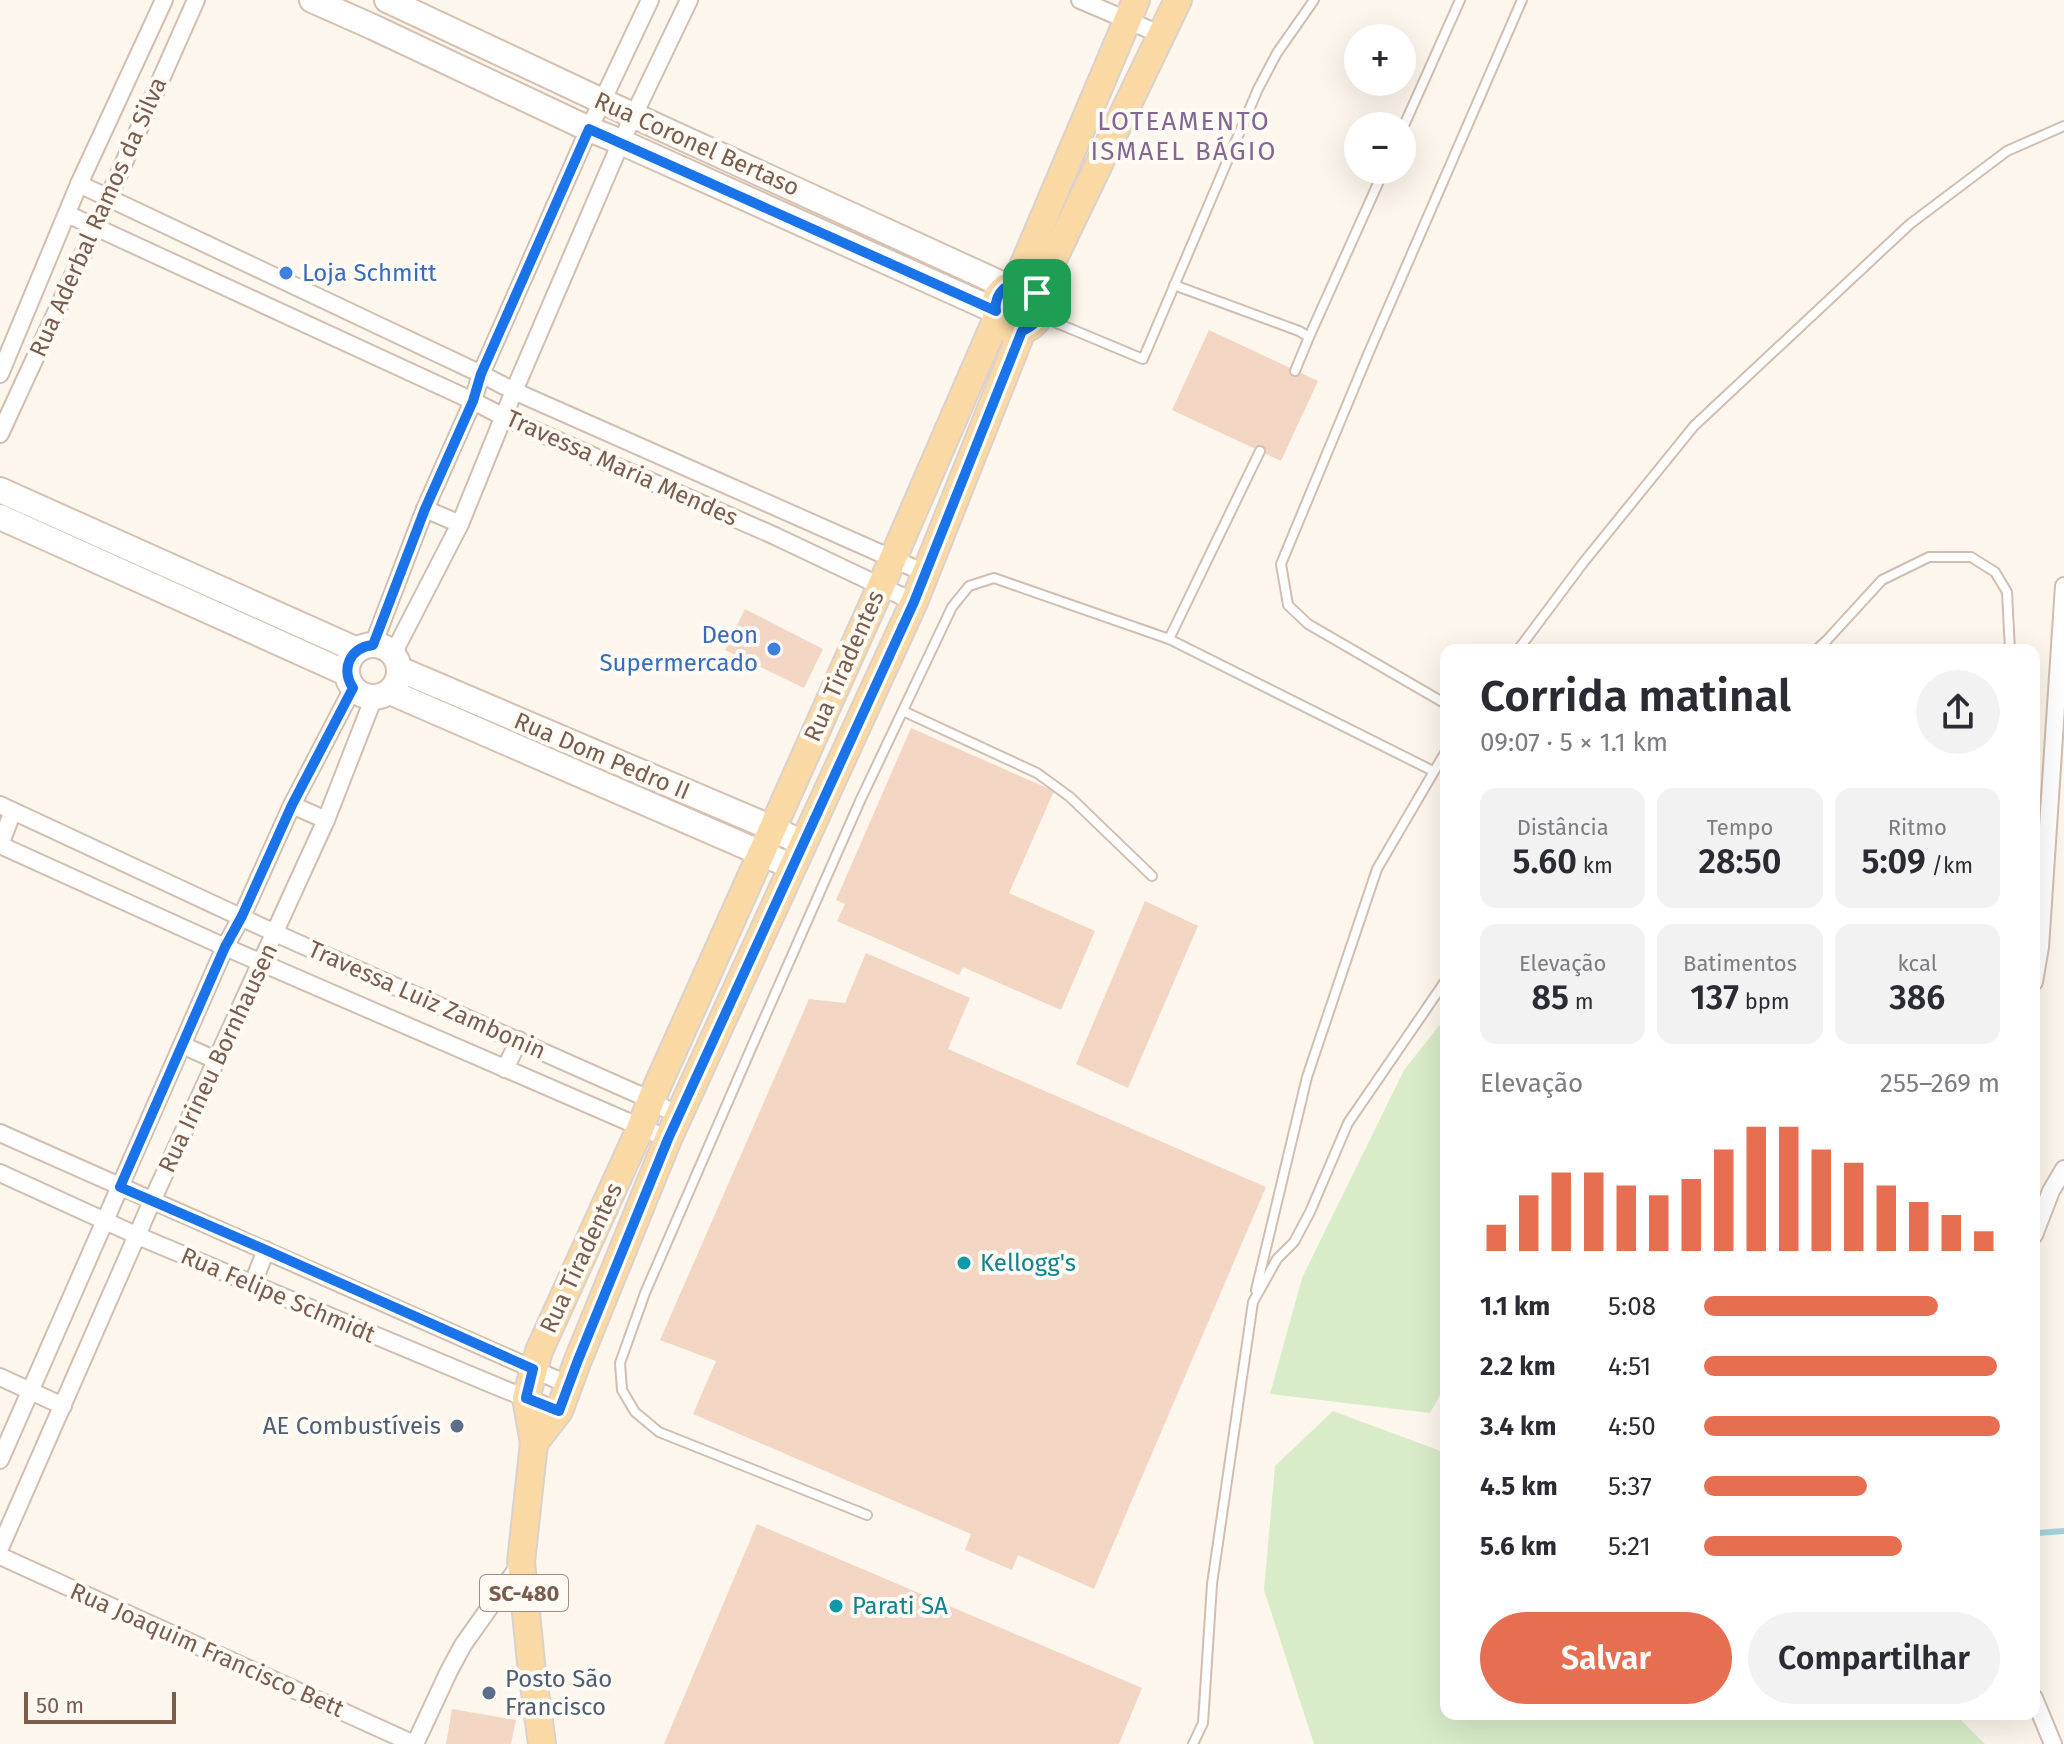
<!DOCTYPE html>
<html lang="pt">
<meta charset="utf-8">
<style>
body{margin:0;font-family:"Fira Sans",sans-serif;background:#f2f2f3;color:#2b2b33;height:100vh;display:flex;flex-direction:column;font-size:30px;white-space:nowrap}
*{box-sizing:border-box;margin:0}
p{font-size:26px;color:#7c7c81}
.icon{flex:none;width:44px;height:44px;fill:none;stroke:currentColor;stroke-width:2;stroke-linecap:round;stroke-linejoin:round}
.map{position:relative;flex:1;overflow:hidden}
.side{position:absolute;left:1440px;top:644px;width:600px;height:1076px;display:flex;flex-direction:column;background:#fff;border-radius:16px;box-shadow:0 8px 32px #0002}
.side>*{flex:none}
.tools{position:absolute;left:1344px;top:24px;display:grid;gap:16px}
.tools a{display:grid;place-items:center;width:72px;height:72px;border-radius:50%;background:#fff;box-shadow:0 8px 32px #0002;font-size:40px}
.scale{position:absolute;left:24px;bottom:20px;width:152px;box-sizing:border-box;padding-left:8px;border:4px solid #7a5c4d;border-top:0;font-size:22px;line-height:28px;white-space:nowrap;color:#7a5c4d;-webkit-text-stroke:6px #fffaf3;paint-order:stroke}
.pin{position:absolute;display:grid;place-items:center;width:68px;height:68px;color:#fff;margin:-34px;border-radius:16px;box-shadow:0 4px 12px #0006}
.round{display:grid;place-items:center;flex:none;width:84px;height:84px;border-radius:42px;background:#f2f2f3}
.summary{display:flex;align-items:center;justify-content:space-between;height:136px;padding:0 40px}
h1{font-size:44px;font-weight:600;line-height:60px}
.metrics{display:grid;grid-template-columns:repeat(3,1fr);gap:12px;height:136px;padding:8px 40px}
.metrics div{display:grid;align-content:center;border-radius:16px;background:#f2f2f3;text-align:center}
.metrics b{font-size:34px;font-weight:600}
.metrics small{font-size:22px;font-weight:400}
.metrics p{font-size:22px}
.chart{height:224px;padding:16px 40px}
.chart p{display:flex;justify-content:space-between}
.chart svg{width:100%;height:144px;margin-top:8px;stroke:#e76f51;stroke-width:6}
.primary-button{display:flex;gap:16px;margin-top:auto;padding:16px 40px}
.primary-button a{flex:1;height:92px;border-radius:48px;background:#e76f51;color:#fff;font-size:32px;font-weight:600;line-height:92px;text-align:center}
.primary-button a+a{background:#f2f2f3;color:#2b2b33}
ul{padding:0 40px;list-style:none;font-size:26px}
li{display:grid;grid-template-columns:128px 96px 1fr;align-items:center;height:60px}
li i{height:20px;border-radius:10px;background:#e76f51}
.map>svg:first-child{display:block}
.green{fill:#d8ecc9}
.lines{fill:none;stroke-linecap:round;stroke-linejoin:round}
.stream{stroke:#a5d3da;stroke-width:6}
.building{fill:#f3d5c3}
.lane-casing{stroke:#d1beb0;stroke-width:12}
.street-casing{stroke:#d1beb0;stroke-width:20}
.secondary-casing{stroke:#d6c0b0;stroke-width:28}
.primary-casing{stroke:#dad1cd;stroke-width:30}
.lane{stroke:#fff;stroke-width:8}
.street{stroke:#fff;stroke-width:16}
.secondary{stroke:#fff;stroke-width:24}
.primary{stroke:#fbd9a5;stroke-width:26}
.route-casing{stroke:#fff;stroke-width:16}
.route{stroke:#1a73e8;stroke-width:10}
.shop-dot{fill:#3f7fe0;stroke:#fffaf3;stroke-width:3}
.culture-dot{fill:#0f9aa8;stroke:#fffaf3;stroke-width:3}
.service-dot{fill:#5c6f8a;stroke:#fffaf3;stroke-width:3}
.labels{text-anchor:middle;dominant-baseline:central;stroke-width:8;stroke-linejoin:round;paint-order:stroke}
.shield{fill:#fffaf3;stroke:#a28b7f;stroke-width:2}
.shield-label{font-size:22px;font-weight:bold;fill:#7a5c4d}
.street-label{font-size:24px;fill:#7a5c4d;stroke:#fffaf3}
.shop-label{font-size:24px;fill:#366cbe;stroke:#fffaf3;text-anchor:start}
.culture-label{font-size:24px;fill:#0d838f;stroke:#fffaf3;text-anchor:start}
.service-label{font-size:24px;fill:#4e5e75;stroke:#fffaf3;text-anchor:end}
.neighbourhood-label{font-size:26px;letter-spacing:2px;fill:#846695;stroke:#fffaf3}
</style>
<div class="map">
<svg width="2064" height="1744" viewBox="0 0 2064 1744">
<rect width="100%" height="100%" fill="#fdf6ec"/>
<g class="green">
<path d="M1446 1017V1384L1430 1413 1270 1394 1302 1278 1404 1070Z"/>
<path d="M1333 1411 1446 1453V1714H1955L1985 1744H1314L1264 1590 1275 1466Z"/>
</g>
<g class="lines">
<path class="stream" d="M2038 1533 2064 1531"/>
</g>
<g class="building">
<path d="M1209 330 1318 381 1281 461 1172 410Z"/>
<path d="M745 609 823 649 804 688 725 650Z"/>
<path d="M911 728 1054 791 1009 893 1095 931 1061 1010 963 967 959 975 837 921 845 904 836 900Z"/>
<path d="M1145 901 1198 926 1128 1088 1076 1064Z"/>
<path d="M866 953 970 998 948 1049 1266 1187 1094 1589 1018 1555 1012 1570 965 1550 971 1534 693 1414 716 1361 660 1340 809 999 845 1003Z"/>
<path d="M757 1524 1142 1688 1119 1744H664Z"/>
<path d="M452 1709 516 1720 511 1744H446Z"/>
</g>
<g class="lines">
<g class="lane-casing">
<g id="lane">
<path d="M1402 130 1460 0"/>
<path d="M1174 285 1299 331 1309 337 1384 170"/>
<path d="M1040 316 1143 359 1258 89 1277 53 1314 0"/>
<path d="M1295 371 1309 337"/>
<path d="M1169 639 1260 451"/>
<path d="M1518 650 1583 563 1694 426 1910 224 2007 151 2064 126"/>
<path d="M1816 650 1827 640 1882 580 1929 557H1971L1995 572 2007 592 2010 650"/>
<path d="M1446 704 1308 624 1288 605 1281 564 1369 352 1522 0"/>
<path d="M903 711 1037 773 1070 797 1152 876"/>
<path d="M1256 1290 1307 1077 1377 869 1446 751"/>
<path d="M867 1515 659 1432 635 1412 622 1390 620 1363 645 1293 753 1044 860 801 952 607 969 586 994 578 1169 639 1433 771"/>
<path d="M1193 1744 1203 1723 1212 1584 1253 1302 1277 1259 1294 1242 1310 1212 1348 1123 1446 980"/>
</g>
</g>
<g class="street-casing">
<g id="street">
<path d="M1080 0 1162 35"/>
<path d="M79 184 481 374 514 391 925 573"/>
<path d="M67 214 473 401 504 417 775 536 914 602"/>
<path d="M0 374 79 184 164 0"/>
<path d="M0 434 95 228 196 0"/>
<path d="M425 509 460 524"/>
<path d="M373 645 425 509 473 401 481 374 589 129 650 0"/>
<path d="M393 654 460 524 514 391 621 142 689 0"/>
<path d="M0 805 275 933 651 1100 678 1116"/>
<path d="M292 805 326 820"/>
<path d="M0 845 225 947 668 1139"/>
<path d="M0 845 13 811"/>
<path d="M2034 982 2040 947 2064 586"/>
<path d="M182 1045 218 1061"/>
<path d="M505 1069 519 1040"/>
<path d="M0 1133 569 1385"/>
<path d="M0 1173 138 1236 501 1388 559 1411"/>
<path d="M2034 1235 2051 1191 2064 1169"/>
<path d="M253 1283 266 1250"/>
<path d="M0 1377 63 1406"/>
<path d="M0 1460 225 947 242 916 292 805 353 688"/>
<path d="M0 1548 152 1201 326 820 374 697"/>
<path d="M0 1556 414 1744"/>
<path d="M2034 1698 2053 1744"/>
<path d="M415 1744 449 1671 463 1645 521 1563"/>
</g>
</g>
<g class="secondary-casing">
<g id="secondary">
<path d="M312 0 373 27 589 129 621 142 996 311"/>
<path d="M387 0 602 101 1008 287"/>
<path d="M0 490 357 650"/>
<path d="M0 517 346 673"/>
<circle cx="373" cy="671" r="26"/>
<path d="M399 669 772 828 804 844"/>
<path d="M390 692 793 867"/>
</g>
</g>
<g class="primary-casing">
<g id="primary">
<path d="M1016 283 1136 0"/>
<circle cx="1018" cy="307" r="23"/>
<path d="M1037 293 1178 0"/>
<path d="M534 1443 559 1411 578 1360 668 1139 914 602 1022 331"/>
<path d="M542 1744 531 1663 521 1562 534 1443 526 1398 539 1351 640 1129 651 1100 881 586 997 318"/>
</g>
</g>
<use href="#lane" class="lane"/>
<use href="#street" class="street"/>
<use href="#secondary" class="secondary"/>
<use href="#primary" class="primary"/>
</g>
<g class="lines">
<g class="route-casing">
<path id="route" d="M589 129 996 311C995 304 996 299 1000 293 1022 263 1067 312 1022 331L914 602 668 1139 578 1360 559 1411 526 1398 533 1369 266 1250 120 1187 225 947 242 916 292 805 353 688C341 669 349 648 373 645L425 509 473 401 481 374Z"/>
</g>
<use href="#route" class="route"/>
</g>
<g class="shop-dot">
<circle cx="286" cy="273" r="8"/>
<circle cx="774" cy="649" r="8"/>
</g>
<g class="culture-dot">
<circle cx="964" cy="1263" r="8"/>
<circle cx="836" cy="1606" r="8"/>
</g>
<g class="service-dot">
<circle cx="457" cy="1426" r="8"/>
<circle cx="489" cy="1693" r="8"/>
</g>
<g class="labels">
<rect class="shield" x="480" y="1575" width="88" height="36" rx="6"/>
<g class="shield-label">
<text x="524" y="1593">SC-480</text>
</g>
<g class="street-label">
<text transform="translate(697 144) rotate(24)">Rua Coronel Bertaso</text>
<text transform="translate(98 217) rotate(-66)">Rua Aderbal Ramos da Silva</text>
<text transform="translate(622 468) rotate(24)">Travessa Maria Mendes</text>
<text transform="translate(844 666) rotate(-66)">Rua Tiradentes</text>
<text transform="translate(602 756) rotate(23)">Rua Dom Pedro II</text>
<text transform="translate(427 1000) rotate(24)">Travessa Luiz Zambonin</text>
<text transform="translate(218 1058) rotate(-65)">Rua Irineu Bornhausen</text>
<text transform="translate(581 1258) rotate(-65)">Rua Tiradentes</text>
<text transform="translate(278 1295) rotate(23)">Rua Felipe Schmidt</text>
<text transform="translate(207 1650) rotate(24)">Rua Joaquim Francisco Bett</text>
</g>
<g class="shop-label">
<text x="302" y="273">Loja Schmitt</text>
<text x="758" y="635" text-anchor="end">Deon<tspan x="758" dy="28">Supermercado</tspan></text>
</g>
<g class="culture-label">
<text x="980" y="1263">Kellogg's</text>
<text x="852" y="1606">Parati SA</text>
</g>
<g class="service-label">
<text x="441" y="1426">AE Combustíveis</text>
<text x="505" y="1679" text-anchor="start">Posto São<tspan x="505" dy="28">Francisco</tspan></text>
</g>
<g class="neighbourhood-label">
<text x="1184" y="121">LOTEAMENTO<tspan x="1184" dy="30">ISMAEL BÁGIO</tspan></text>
</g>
</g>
</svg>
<div class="tools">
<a>+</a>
<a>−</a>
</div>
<div class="scale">50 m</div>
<div class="pin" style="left:1037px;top:293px;background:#1e9e55"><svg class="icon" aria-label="arrive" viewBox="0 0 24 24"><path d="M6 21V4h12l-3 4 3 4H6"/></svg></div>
<section class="side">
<div class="summary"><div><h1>Corrida matinal</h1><p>09:07 · 5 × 1.1 km</p></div><a class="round"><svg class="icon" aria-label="share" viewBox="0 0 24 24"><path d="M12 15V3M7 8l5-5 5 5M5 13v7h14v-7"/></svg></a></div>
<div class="metrics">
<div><p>Distância</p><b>5.60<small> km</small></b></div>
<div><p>Tempo</p><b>28:50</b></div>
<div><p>Ritmo</p><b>5:09<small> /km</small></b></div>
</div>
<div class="metrics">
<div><p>Elevação</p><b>85<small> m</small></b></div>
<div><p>Batimentos</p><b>137<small> bpm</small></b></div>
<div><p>kcal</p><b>386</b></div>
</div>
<div class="chart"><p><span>Elevação</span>255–269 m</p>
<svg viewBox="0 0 160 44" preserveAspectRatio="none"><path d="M5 44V36M15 44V27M25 44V20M35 44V20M45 44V24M55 44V27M65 44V22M75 44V13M85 44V6M95 44V6M105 44V13M115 44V17M125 44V24M135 44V29M145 44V33M155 44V38"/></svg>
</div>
<ul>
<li><b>1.1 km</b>5:08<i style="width:79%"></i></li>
<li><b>2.2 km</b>4:51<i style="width:99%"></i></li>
<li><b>3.4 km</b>4:50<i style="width:100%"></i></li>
<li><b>4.5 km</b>5:37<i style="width:55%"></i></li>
<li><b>5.6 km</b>5:21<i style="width:67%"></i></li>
</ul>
<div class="primary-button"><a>Salvar</a><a>Compartilhar</a></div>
</section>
</div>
